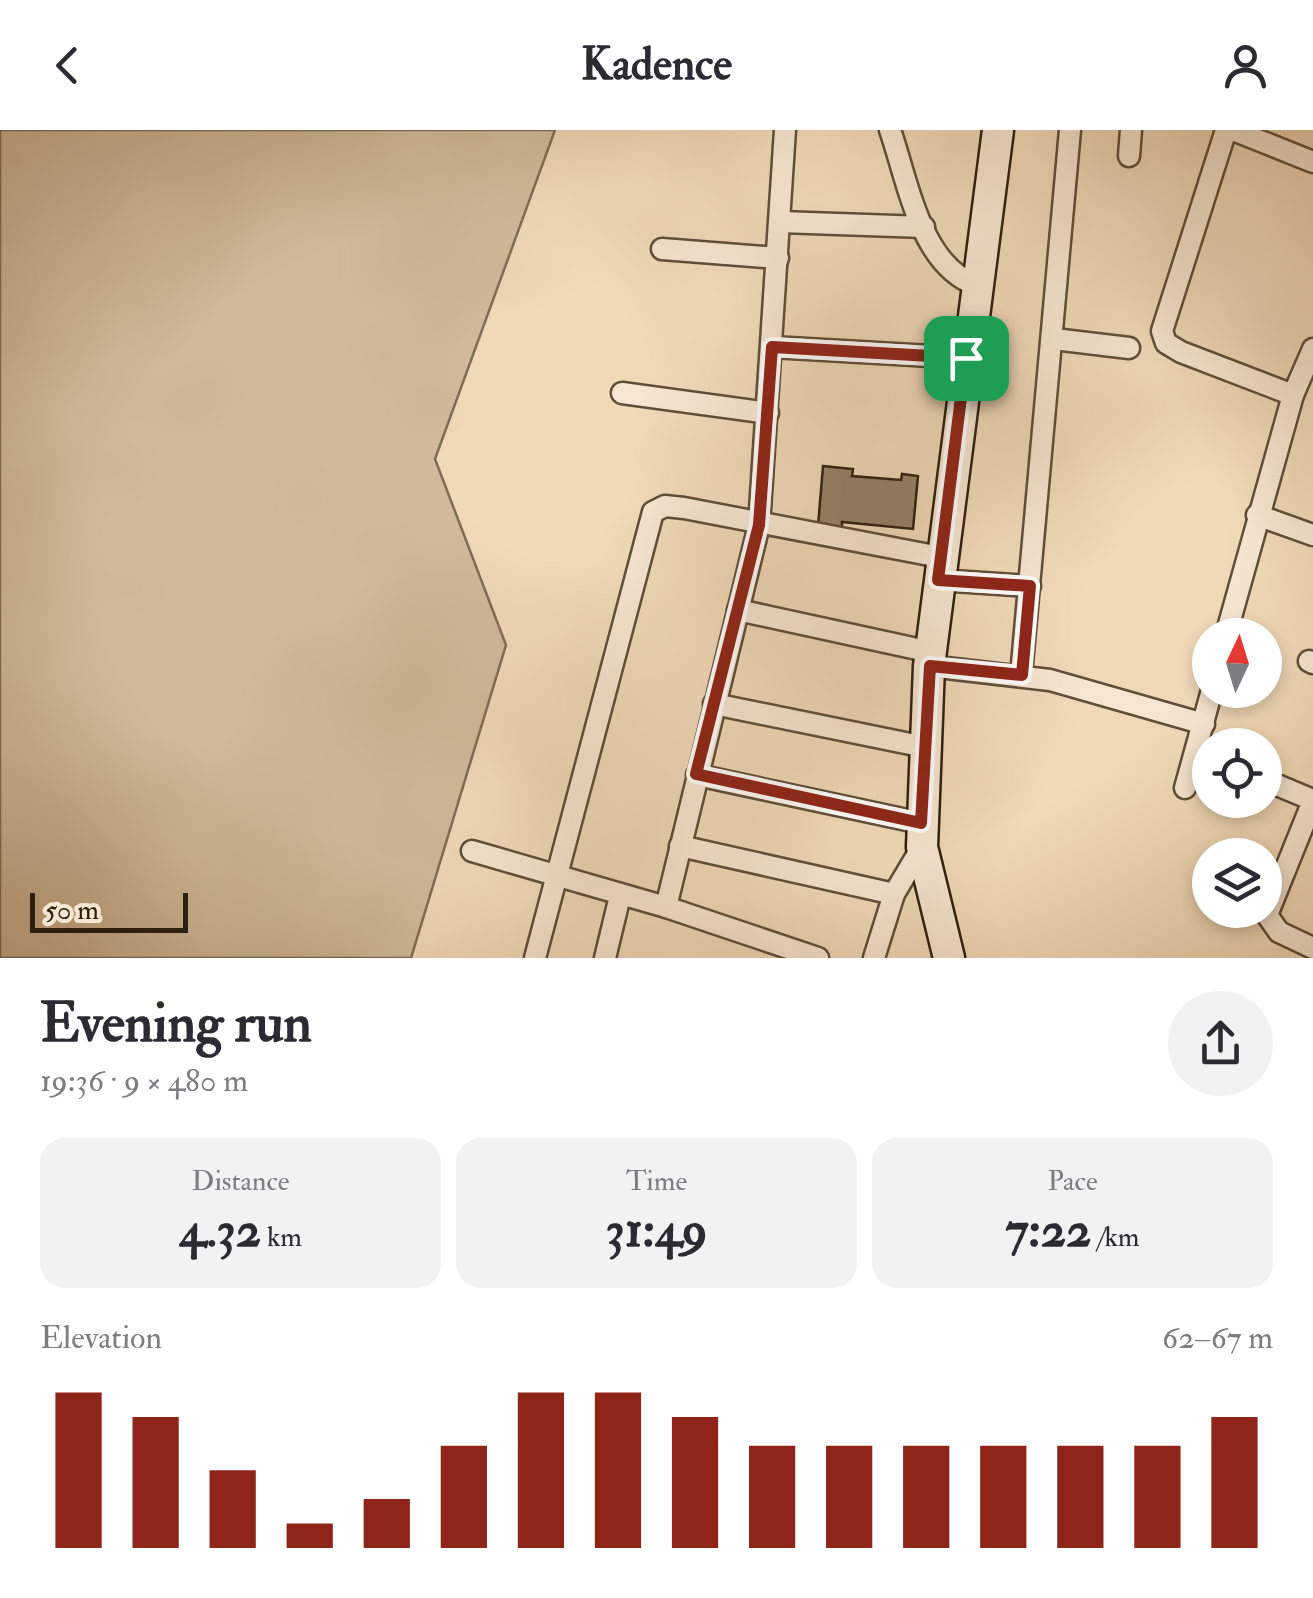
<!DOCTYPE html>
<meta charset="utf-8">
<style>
body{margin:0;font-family:"IM FELL Double Pica",serif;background:#f2f2f3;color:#2b2b33;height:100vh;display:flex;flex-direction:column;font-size:38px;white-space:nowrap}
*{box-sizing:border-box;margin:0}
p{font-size:32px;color:#7c7c81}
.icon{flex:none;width:55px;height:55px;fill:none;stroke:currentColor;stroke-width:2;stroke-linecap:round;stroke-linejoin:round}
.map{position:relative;height:828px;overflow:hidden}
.drawer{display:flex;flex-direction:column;background:#fff;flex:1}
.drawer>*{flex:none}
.needle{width:65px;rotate:4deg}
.tools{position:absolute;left:1192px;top:488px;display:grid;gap:20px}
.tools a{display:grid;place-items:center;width:90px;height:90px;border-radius:50%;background:#fff;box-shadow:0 5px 15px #0003;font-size:50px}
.scale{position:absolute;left:30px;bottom:25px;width:158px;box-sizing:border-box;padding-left:10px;border:5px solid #2d200f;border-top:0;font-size:28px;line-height:35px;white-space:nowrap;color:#2d200f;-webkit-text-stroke:8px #f6e6d1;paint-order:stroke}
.pin{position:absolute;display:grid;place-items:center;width:85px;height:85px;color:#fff;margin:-42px;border-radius:20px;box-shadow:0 5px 15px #0006}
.round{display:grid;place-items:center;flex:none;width:105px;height:105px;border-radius:52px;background:#f2f2f3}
.head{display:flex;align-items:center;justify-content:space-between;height:170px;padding:0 40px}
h1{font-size:55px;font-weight:700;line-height:75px}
.metrics{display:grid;grid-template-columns:repeat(3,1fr);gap:15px;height:170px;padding:10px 40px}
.metrics div{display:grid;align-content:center;border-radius:25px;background:#f2f2f3;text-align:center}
.metrics b{font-size:50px;font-weight:700}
.metrics small{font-size:28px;font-weight:400}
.metrics p{font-size:28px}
.chart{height:280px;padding:20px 40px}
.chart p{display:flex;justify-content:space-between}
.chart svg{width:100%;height:180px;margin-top:10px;stroke:#8f2418;stroke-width:6}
header{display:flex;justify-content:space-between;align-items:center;height:130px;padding:0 40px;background:#fff;font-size:45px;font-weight:700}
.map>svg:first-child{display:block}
.green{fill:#d0ba9b;stroke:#7e6d55;stroke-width:2.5}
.building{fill:#938067;stroke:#2d200f;stroke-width:2.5}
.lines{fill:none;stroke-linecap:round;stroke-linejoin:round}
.street-casing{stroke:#5e4e39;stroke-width:25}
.secondary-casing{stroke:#2d200f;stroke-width:35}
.street{stroke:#f6e6d1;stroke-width:20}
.secondary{stroke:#f6e6d1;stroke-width:30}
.route-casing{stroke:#fff;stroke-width:20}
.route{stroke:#8f2418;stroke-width:12}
</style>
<header><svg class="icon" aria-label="back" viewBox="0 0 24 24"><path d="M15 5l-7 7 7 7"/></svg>Kadence<svg class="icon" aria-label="person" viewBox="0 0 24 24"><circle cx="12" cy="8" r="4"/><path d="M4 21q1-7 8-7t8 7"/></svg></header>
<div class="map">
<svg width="1313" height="828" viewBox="0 0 1313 828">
<rect width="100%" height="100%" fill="#f1d9b8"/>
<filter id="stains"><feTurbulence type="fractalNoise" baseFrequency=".002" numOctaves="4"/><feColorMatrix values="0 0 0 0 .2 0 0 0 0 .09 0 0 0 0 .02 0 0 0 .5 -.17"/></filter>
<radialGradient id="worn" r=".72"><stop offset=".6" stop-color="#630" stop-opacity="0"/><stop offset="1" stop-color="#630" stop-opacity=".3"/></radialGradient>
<path class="green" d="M0 0H555L435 329 506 515 411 828H0Z"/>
<path class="building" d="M823 336 853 339 852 346 901 350 902 344 918 346 913 399 842 392V398L818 396Z"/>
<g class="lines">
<g class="street-casing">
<g id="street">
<path d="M890 0C908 51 920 135 976 155"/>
<path d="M1226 0 1162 201 1166 213 1181 222 1293 265"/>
<path d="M1233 0 1313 32"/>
<path d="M1129 26 1131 0"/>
<path d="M780 92 924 97"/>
<path d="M662 119 778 128"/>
<path d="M1054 209 1129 218"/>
<path d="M772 217 966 228"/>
<path d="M622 263 768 283"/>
<path d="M1257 385 1313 405"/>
<path d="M938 450 1030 456"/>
<path d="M738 480 931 522"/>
<path d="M1226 505 1293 265 1313 219"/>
<path d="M1309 531 1313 533"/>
<path d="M929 536 1050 550 1204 594"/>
<path d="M1021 545 1070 0"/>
<path d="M714 574 925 617"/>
<path d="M697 645 921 693"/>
<path d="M1265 650 1313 670"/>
<path d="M1185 658 1212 560"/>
<path d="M1313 671 1267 785 1279 802 1313 818"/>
<path d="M680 716 894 764"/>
<path d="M472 721 666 777 818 828"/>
<path d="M666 777 759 395 785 0"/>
<path d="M535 828 653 382 665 376 684 378 940 427"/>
<path d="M605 828 620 766"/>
<path d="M874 828 894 764 922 717"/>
</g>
</g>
<g class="secondary-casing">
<path id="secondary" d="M949 828 922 717 929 536 998 0"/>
</g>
<use href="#street" class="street"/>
<use href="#secondary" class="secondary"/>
</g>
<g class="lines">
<g class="route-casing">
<path id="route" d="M772 217 966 228 938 450 1030 456 1022 545 930 536 921 693 696 644 759 395Z"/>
</g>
<use href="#route" class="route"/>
</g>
<rect width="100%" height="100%" filter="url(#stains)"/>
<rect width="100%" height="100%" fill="url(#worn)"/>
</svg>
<div class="tools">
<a><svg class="needle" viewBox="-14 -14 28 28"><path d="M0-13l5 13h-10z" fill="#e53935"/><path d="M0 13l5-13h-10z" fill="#7c7c81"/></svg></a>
<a><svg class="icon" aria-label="locate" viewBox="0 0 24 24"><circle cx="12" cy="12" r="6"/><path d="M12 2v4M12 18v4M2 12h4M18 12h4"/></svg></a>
<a><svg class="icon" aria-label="layers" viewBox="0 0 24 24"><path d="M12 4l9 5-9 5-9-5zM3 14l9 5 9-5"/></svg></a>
</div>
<div class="scale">50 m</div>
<div class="pin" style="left:966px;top:228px;background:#1e9e55"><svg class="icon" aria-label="arrive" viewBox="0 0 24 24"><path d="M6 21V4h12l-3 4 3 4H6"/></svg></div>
</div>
<section class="drawer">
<div class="head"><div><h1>Evening run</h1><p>19:36 · 9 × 480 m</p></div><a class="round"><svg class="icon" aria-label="share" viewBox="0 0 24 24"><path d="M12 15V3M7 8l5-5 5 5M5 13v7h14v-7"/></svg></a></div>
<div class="metrics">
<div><p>Distance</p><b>4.32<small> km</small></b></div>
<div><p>Time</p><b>31:49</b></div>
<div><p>Pace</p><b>7:22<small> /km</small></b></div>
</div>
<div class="chart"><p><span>Elevation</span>62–67 m</p>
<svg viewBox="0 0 160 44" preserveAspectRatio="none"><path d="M5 44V6M15 44V12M25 44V25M35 44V38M45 44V32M55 44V19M65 44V6M75 44V6M85 44V12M95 44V19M105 44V19M115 44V19M125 44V19M135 44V19M145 44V19M155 44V12"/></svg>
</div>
</section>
